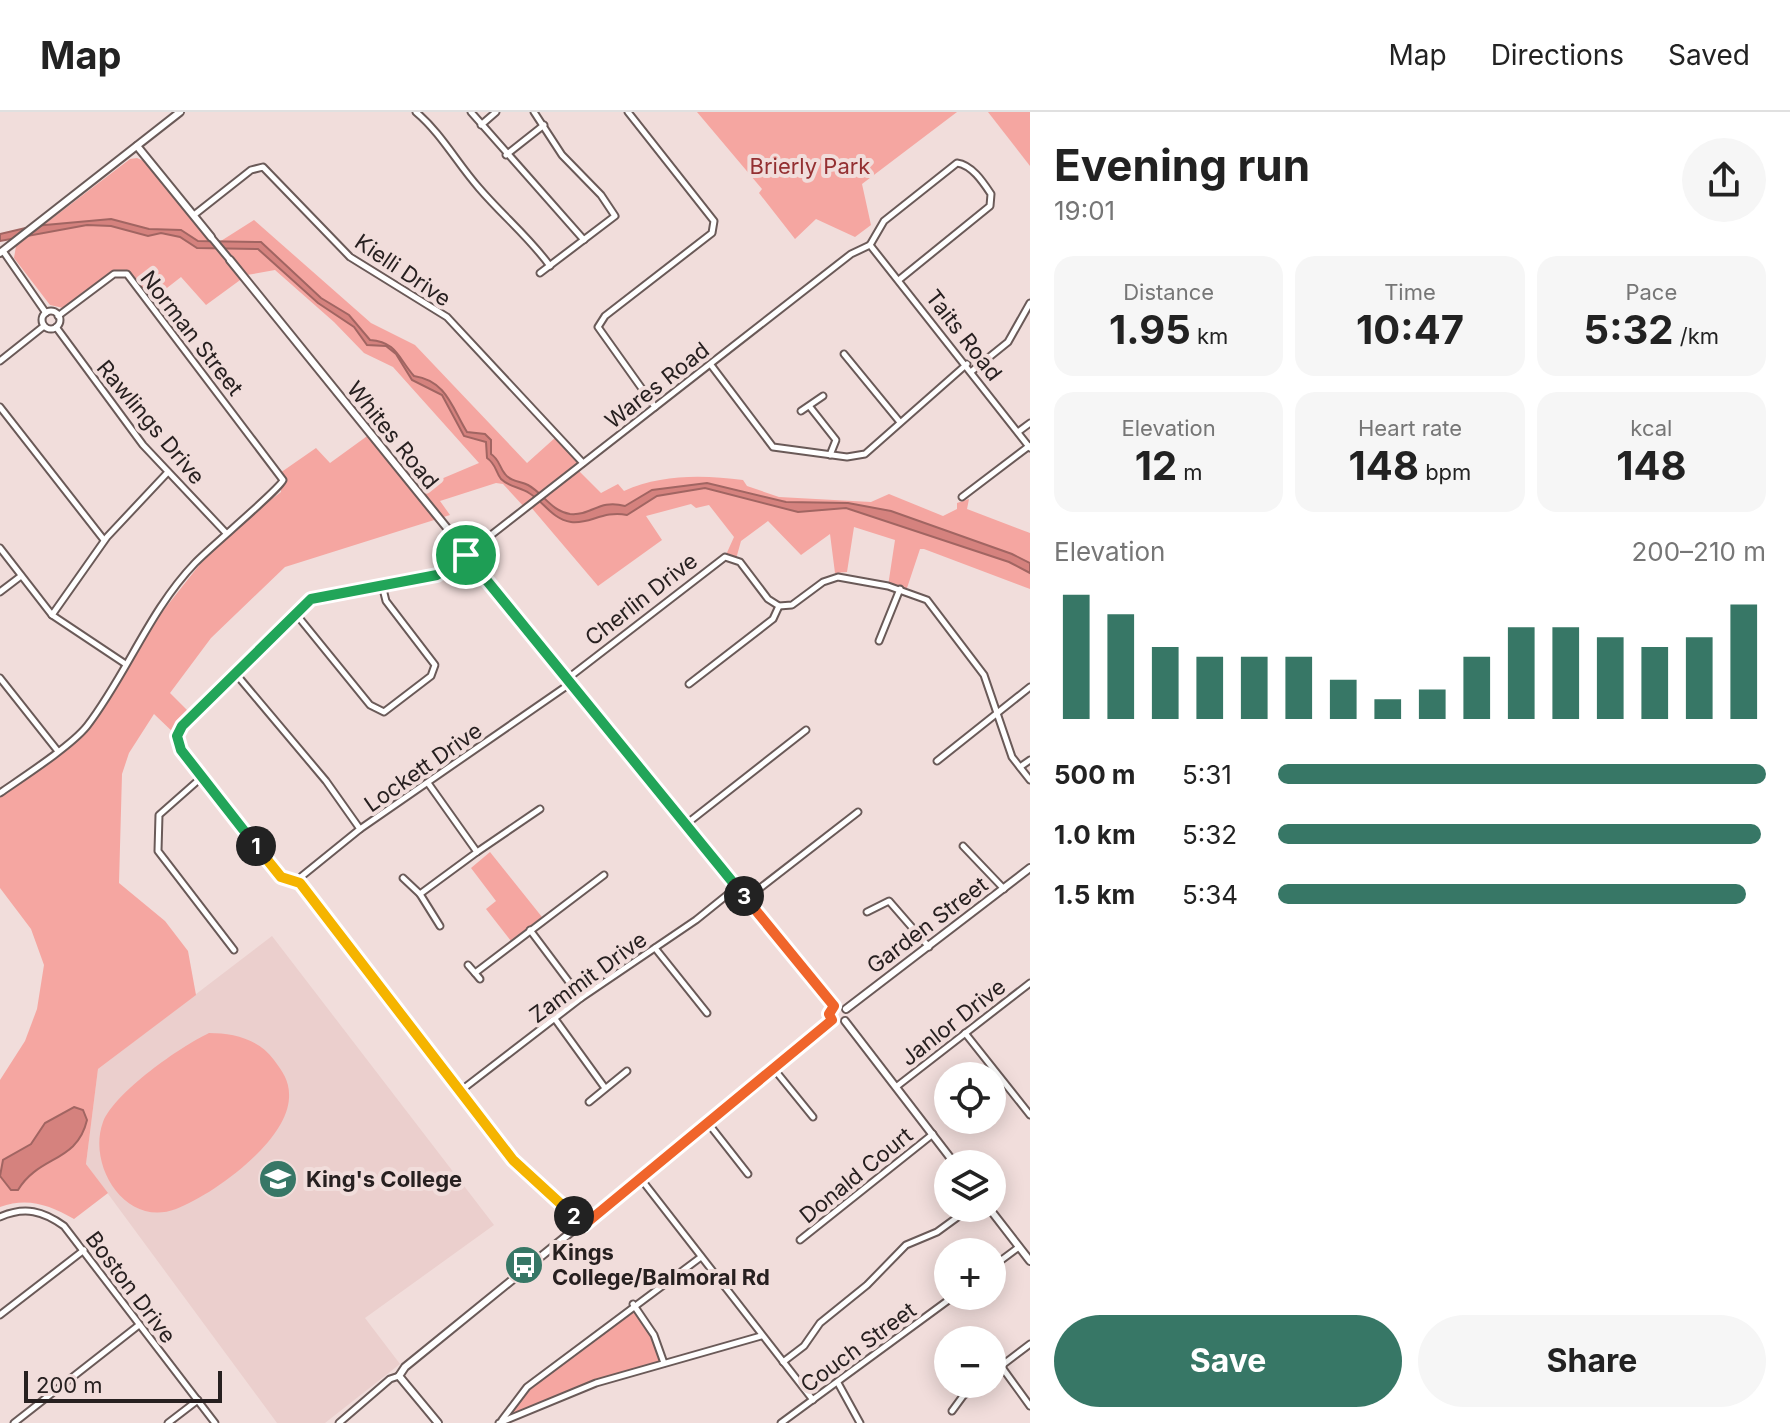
<!DOCTYPE html>
<meta charset="utf-8">
<style>
body{margin:0;font-family:Inter,sans-serif;background:#f6f6f6;color:#222;height:100vh;display:flex;flex-direction:column;font-size:30px;white-space:nowrap}
*{box-sizing:border-box;margin:0}
p{font-size:26px;color:#767676}
.icon{flex:none;width:44px;height:44px;fill:none;stroke:currentColor;stroke-width:2;stroke-linecap:round;stroke-linejoin:round}
.map{position:relative;flex:1;overflow:hidden}
.side{display:flex;flex-direction:column;background:#fff;width:760px}
.side>*{flex:none}
.tools{position:absolute;left:934px;top:950px;display:grid;gap:16px}
.tools a{display:grid;place-items:center;width:72px;height:72px;border-radius:50%;background:#fff;box-shadow:0 4px 20px #0003;font-size:40px}
.scale{position:absolute;left:24px;bottom:20px;width:198px;box-sizing:border-box;padding-left:8px;border:4px solid #272020;border-top:0;font-size:22px;line-height:28px;white-space:nowrap;color:#272020;-webkit-text-stroke:6px #f1dddb;paint-order:stroke}
.pin{position:absolute;display:grid;place-items:center;width:68px;height:68px;color:#fff;margin:-34px;border:4px solid #fff;border-radius:50%;box-shadow:0 2px 8px #0007}
.km{position:absolute;width:40px;height:40px;margin:-20px;border-radius:50%;background:#222;color:#fff;font-size:22px;line-height:40px;text-align:center}
.round{display:grid;place-items:center;flex:none;width:84px;height:84px;border-radius:42px;background:#f6f6f6}
.headline{display:flex;align-items:center;justify-content:space-between;height:136px;padding:0 24px}
h1{font-size:44px;font-weight:700;line-height:60px}
.metrics{display:grid;grid-template-columns:repeat(3,1fr);gap:12px;height:136px;padding:8px 24px}
.metrics div{display:grid;align-content:center;border-radius:20px;background:#f6f6f6;text-align:center}
.metrics b{font-size:40px;font-weight:700}
.metrics small{font-size:22px;font-weight:400}
.metrics p{font-size:22px}
.chart{height:224px;padding:16px 24px}
.chart p{display:flex;justify-content:space-between}
.chart svg{width:100%;height:144px;margin-top:8px;stroke:#377766;stroke-width:6}
.button{display:flex;gap:16px;margin-top:auto;padding:16px 24px}
.button a{flex:1;height:92px;border-radius:48px;background:#377766;color:#fff;font-size:32px;font-weight:700;line-height:92px;text-align:center}
.button a+a{background:#f6f6f6;color:#222}
ul{padding:0 24px;list-style:none;font-size:26px}
li{display:grid;grid-template-columns:128px 96px 1fr;align-items:center;height:60px}
li i{height:20px;border-radius:10px;background:#377766}
header{display:flex;align-items:center;gap:48px;box-sizing:border-box;height:112px;padding:0 40px;background:#fff;border-bottom:2px solid #e0e0e0}
header strong{font-size:38px}
nav{display:flex;gap:44px;margin-inline-start:auto;font-size:28px}
main{display:flex;flex:1;min-height:0}
.map>svg:first-child{display:block}
.built{fill:#ebcfcd}
.green{fill:#f5a6a1}
.water{fill:#d5827e;stroke:#a16562;stroke-width:2}
.lines{fill:none;stroke-linecap:round;stroke-linejoin:round}
.minor-casing{stroke:#6a5a58;stroke-width:9}
.tertiary-casing{stroke:#6a5a58;stroke-width:10}
.minor{stroke:#fff;stroke-width:5}
.tertiary{stroke:#fff;stroke-width:6}
.split-1-casing{stroke:#fff;stroke-width:16}
.split-2-casing{stroke:#fff;stroke-width:16}
.split-3-casing{stroke:#fff;stroke-width:16}
.split-4-casing{stroke:#fff;stroke-width:16}
.split-1{stroke:#22a559;stroke-width:10}
.split-2{stroke:#f5b400;stroke-width:10}
.split-3{stroke:#f0652b;stroke-width:10}
.split-4{stroke:#22a559;stroke-width:10}
.labels{text-anchor:middle;dominant-baseline:central;stroke-width:8;stroke-linejoin:round;paint-order:stroke}
.park-label{font-size:22px;fill:#943032;stroke:#f1dddb}
.street-label{font-size:22px;fill:#272020;stroke:#f1dddb}
.poi-label{font-size:22px;font-weight:bold;fill:#272020;stroke:#f1dddb;text-anchor:start}
</style>
<header>
<strong>Map</strong>
<nav><a>Map</a><a>Directions</a><a>Saved</a></nav>
</header>
<main>
<div class="map">
<svg width="1030" height="1311" viewBox="0 0 1030 1311">
<rect width="100%" height="100%" fill="#f1dddb"/>
<path class="built" d="M272 824 494 1113 365 1206 400 1252 325 1311H277L86 1052 98 957Z"/>
<g class="green">
<path d="M697 0H957L862 72 871 113 855 125 816 107 795 127 759 81 762 77Z"/>
<path d="M988 0H1030V54Z"/>
<path d="M137 46 146 50 213 134 254 108 371 211 415 233 527 351 556 325 581 352 577 357 601 381 618 372 624 379C661 362 704 363 743 368L747 374 779 385 871 390 889 382 943 404 957 397V391L969 387 967 397 1030 421V477L924 437H920L906 479 888 474 895 428 854 415 847 460 835 461 830 422 801 443 768 409 741 429 736 447 725 445 734 425 709 393 696 396 691 392 646 404 662 428 598 474 530 394 526 397 503 372 496 371 440 389 450 403 285 455 211 526 170 581 192 603 177 624 154 602 129 641 122 662 119 771 165 809 188 839 196 883 98 957 86 1052 108 1081 74 1107C49 1093 28 1085 0 1095V968L25 929 37 897 44 853 31 817 0 776V681L86 615 159 504 200 452 253 401 281 380 280 361 316 336 330 351 370 322 415 378 479 351 393 255 364 241 334 210 275 158 247 163 206 193 181 165 149 190 122 160 96 176 93 173 63 196 50 193 14 146 16 134 130 47Z"/>
<path d="M490 740 542 805 511 829 486 797 496 789 471 756Z"/>
<path d="M209 921C233 921 259 927 274 948 283 960 290 970 289 986 287 1030 213 1083 176 1097 125 1116 87 1053 103 1010 116 979 180 935 209 921Z"/>
<path d="M633 1192 647 1211 664 1251 596 1271 501 1309 527 1275Z"/>
</g>
<g class="water">
<path d="M111 107 149 117 181 118 198 129 261 130 321 186 349 203 370 228C397 230 398 246 414 264 447 269 452 296 467 320L485 322 491 328V342C500 348 499 355 505 362 511 370 520 369 528 373 543 381 551 399 570 402 592 404 598 387 625 394L652 378 707 371 786 390 848 391 891 399 1012 442 1030 451V461L1009 450 846 396 798 400 705 376 657 384 627 403C603 398 589 413 571 410 552 407 544 390 529 381 520 375 509 375 501 367 495 359 496 352 487 346L486 330 464 324 442 283 412 268 396 242 386 234 367 233 354 215 318 191 258 137 197 136 180 125 161 121 148 124 111 114 87 113 0 129V122L34 114Z"/>
<path d="M74 995 83 998 87 1008C77 1051 39 1043 18 1078H11L0 1064 3 1048 31 1032 45 1011Z"/>
</g>
<g class="lines">
<g class="minor-casing">
<g id="minor">
<path d="M416 0C441 21 457 51 479 76 502 103 529 125 550 154"/>
<path d="M471 0 584 128"/>
<path d="M534 0 562 43 601 83 615 104 540 161"/>
<path d="M628 0 714 109 712 121 605 204 598 215 655 295"/>
<path d="M481 13 496 0"/>
<path d="M506 43 544 13"/>
<path d="M194 103 251 58 263 55 350 145 447 205 583 351"/>
<path d="M211 125 230 148"/>
<path d="M870 133 884 109 957 51C972 53 983 70 991 82L990 94 900 167"/>
<path d="M870 133 1030 336"/>
<path d="M3 139 46 201"/>
<circle cx="51" cy="208" r="9"/>
<path d="M56 215 143 333 226 421"/>
<path d="M844 242 899 309"/>
<path d="M0 249 44 214"/>
<path d="M711 253 773 335 847 345 865 342 967 252"/>
<path d="M972 259 1008 230 1030 191"/>
<path d="M0 295 104 428"/>
<path d="M810 295 836 328 830 343"/>
<path d="M801 299 823 284"/>
<path d="M1018 320 1030 311"/>
<path d="M962 385 1029 334"/>
<path d="M0 436 52 503 124 551"/>
<path d="M0 480 21 464"/>
<path d="M296 502 370 593 384 600 431 564 435 553 386 489 382 473"/>
<path d="M52 503 107 425 168 360"/>
<path d="M879 529 900 477"/>
<path d="M236 562 326 669 360 717"/>
<path d="M0 566 57 638"/>
<path d="M567 567 725 445 740 450 768 487 779 494 792 493 823 470 838 465 888 474 927 488 984 563 1012 645 1030 668"/>
<path d="M689 572 773 507 779 494"/>
<path d="M937 649 1030 575"/>
<path d="M1020 655 1030 648"/>
<path d="M202 665 159 703 158 739 234 838"/>
<path d="M0 681C23 665 71 634 87 614 127 562 149 499 195 451 209 436 280 377 283 368L127 162H114L58 204"/>
<path d="M685 713 806 618"/>
<path d="M963 734 1004 777"/>
<path d="M477 740 540 697"/>
<path d="M403 766 420 782 440 814"/>
<path d="M300 771 281 765 181 638 177 624 182 614 311 487 445 459 851 142 870 133"/>
<path d="M300 771 513 1048 584 1113"/>
<path d="M300 771 302 764 360 717 571 571"/>
<path d="M420 782 477 740 428 671"/>
<path d="M746 787 858 700"/>
<path d="M867 800 889 789 929 835"/>
<path d="M530 818 581 886"/>
<path d="M655 836 707 901"/>
<path d="M468 853 475 861 604 763"/>
<path d="M475 861 480 867"/>
<path d="M555 907 605 976"/>
<path d="M965 921 1030 1003"/>
<path d="M774 957 813 1005"/>
<path d="M896 975 1030 871"/>
<path d="M459 980 581 886 696 808 737 775"/>
<path d="M589 990 627 959"/>
<path d="M708 1011 748 1062"/>
<path d="M641 1067 813 1288"/>
<path d="M0 1105C25 1094 43 1099 64 1114L215 1311"/>
<path d="M800 1128 933 1022"/>
<path d="M992 1155 1019 1135"/>
<path d="M633 1192 654 1223 664 1251"/>
<path d="M0 1203 84 1138"/>
<path d="M783 1250 804 1234 820 1211 867 1173 906 1133 937 1120 970 1096"/>
<path d="M1001 1254 1030 1294"/>
<path d="M992 1261 1030 1232"/>
<path d="M838 1271 860 1311"/>
<path d="M952 1299 963 1284 978 1272"/>
<path d="M502 1308 527 1275 701 1145"/>
<path d="M14 1311 139 1213"/>
<path d="M168 1311 198 1288"/>
<path d="M339 1311 390 1267 399 1264"/>
<path d="M499 1311 596 1271 761 1224"/>
<path d="M781 1311 954 1184"/>
</g>
</g>
<g class="tertiary-casing">
<g id="tertiary">
<path d="M137 34 211 125"/>
<path d="M0 141 180 0"/>
<path d="M230 148 834 894"/>
<path d="M846 897 1030 756"/>
<path d="M845 909 955 1052"/>
<path d="M989 1096 1030 1149"/>
<path d="M438 1311 399 1264 405 1255 832 908"/>
</g>
</g>
<use href="#minor" class="minor"/>
<use href="#tertiary" class="tertiary"/>
</g>
<g class="lines">
<g class="split-1-casing">
<path id="split-1" d="M256 734 181 638 177 624 182 614 311 487 437 463 466 443"/>
</g>
<g class="split-2-casing">
<path id="split-2" d="M256 734 281 765 300 771 513 1048 574 1104"/>
</g>
<g class="split-3-casing">
<path id="split-3" d="M574 1104 584 1113 832 908 829 902 834 894 744 784"/>
</g>
<g class="split-4-casing">
<path id="split-4" d="M466 443 744 784"/>
</g>
<use href="#split-1" class="split-1"/>
<use href="#split-2" class="split-2"/>
<use href="#split-3" class="split-3"/>
<use href="#split-4" class="split-4"/>
</g>
<defs>
<g id="school-disc" transform="scale(2)"><circle r="9.5" fill="#377766" stroke="#f1dddb"/><path d="M0-5L7-2L0 1L-7-2ZM-4 1L0 2.5L4 1V4Q0 6-4 4Z" fill="#fff"/></g>
<g id="bus-disc" transform="scale(2)"><circle r="9.5" fill="#377766" stroke="#f1dddb"/><path d="M-5-6H5V4H4V6H2V4H-2V6H-4V4H-5ZM-3.5-4V0h7V-4ZM-3.5 1.2v1.5H-2V1.2ZM2 1.2v1.5H3.5V1.2Z" fill="#fff"/></g>
</defs>
<g fill-rule="evenodd">
<use href="#school-disc" x="278" y="1067"/>
<use href="#bus-disc" x="524" y="1153"/>
</g>
<g class="labels">
<g class="park-label">
<text x="810" y="54">Brierly Park</text>
</g>
<g class="street-label">
<text transform="translate(403 158) rotate(34)">Kielli Drive</text>
<text transform="translate(192 221) rotate(52)">Norman Street</text>
<text transform="translate(964 223) rotate(52)">Taits Road</text>
<text transform="translate(657 273) rotate(-38)">Wares Road</text>
<text transform="translate(151 310) rotate(50)">Rawlings Drive</text>
<text transform="translate(393 323) rotate(51)">Whites Road</text>
<text transform="translate(641 487) rotate(-38)">Cherlin Drive</text>
<text transform="translate(423 655) rotate(-35)">Lockett Drive</text>
<text transform="translate(927 813) rotate(-37)">Garden Street</text>
<text transform="translate(588 865) rotate(-36)">Zammit Drive</text>
<text transform="translate(953 910) rotate(-38)">Janlor Drive</text>
<text transform="translate(856 1063) rotate(-39)">Donald Court</text>
<text transform="translate(131 1175) rotate(53)">Boston Drive</text>
<text transform="translate(858 1235) rotate(-36)">Couch Street</text>
</g>
<g class="poi-label">
<text x="306" y="1067">King's College</text>
<text x="552" y="1140">Kings<tspan x="552" dy="25">College/Balmoral Rd</tspan></text>
</g>
</g>
</svg>
<div class="tools">
<a><svg class="icon" aria-label="locate" viewBox="0 0 24 24"><circle cx="12" cy="12" r="6"/><path d="M12 2v4M12 18v4M2 12h4M18 12h4"/></svg></a>
<a><svg class="icon" aria-label="layers" viewBox="0 0 24 24"><path d="M12 4l9 5-9 5-9-5zM3 14l9 5 9-5"/></svg></a>
<a>+</a>
<a>−</a>
</div>
<div class="scale">200 m</div>
<div class="pin" style="left:466px;top:443px;background:#1e9e55"><svg class="icon" aria-label="arrive" viewBox="0 0 24 24"><path d="M6 21V4h12l-3 4 3 4H6"/></svg></div>
<b class="km" style="left:256px;top:734px">1</b>
<b class="km" style="left:574px;top:1104px">2</b>
<b class="km" style="left:744px;top:784px">3</b>
</div>
<section class="side">
<div class="headline"><div><h1>Evening run</h1><p>19:01</p></div><a class="round"><svg class="icon" aria-label="share" viewBox="0 0 24 24"><path d="M12 15V3M7 8l5-5 5 5M5 13v7h14v-7"/></svg></a></div>
<div class="metrics">
<div><p>Distance</p><b>1.95<small> km</small></b></div>
<div><p>Time</p><b>10:47</b></div>
<div><p>Pace</p><b>5:32<small> /km</small></b></div>
</div>
<div class="metrics">
<div><p>Elevation</p><b>12<small> m</small></b></div>
<div><p>Heart rate</p><b>148<small> bpm</small></b></div>
<div><p>kcal</p><b>148</b></div>
</div>
<div class="chart"><p><span>Elevation</span>200–210 m</p>
<svg viewBox="0 0 160 44" preserveAspectRatio="none"><path d="M5 44V6M15 44V12M25 44V22M35 44V25M45 44V25M55 44V25M65 44V32M75 44V38M85 44V35M95 44V25M105 44V16M115 44V16M125 44V19M135 44V22M145 44V19M155 44V9"/></svg>
</div>
<ul>
<li><b>500 m</b>5:31<i style="width:100%"></i></li>
<li><b>1.0 km</b>5:32<i style="width:99%"></i></li>
<li><b>1.5 km</b>5:34<i style="width:96%"></i></li>
</ul>
<div class="button"><a>Save</a><a>Share</a></div>
</section>
</main>
